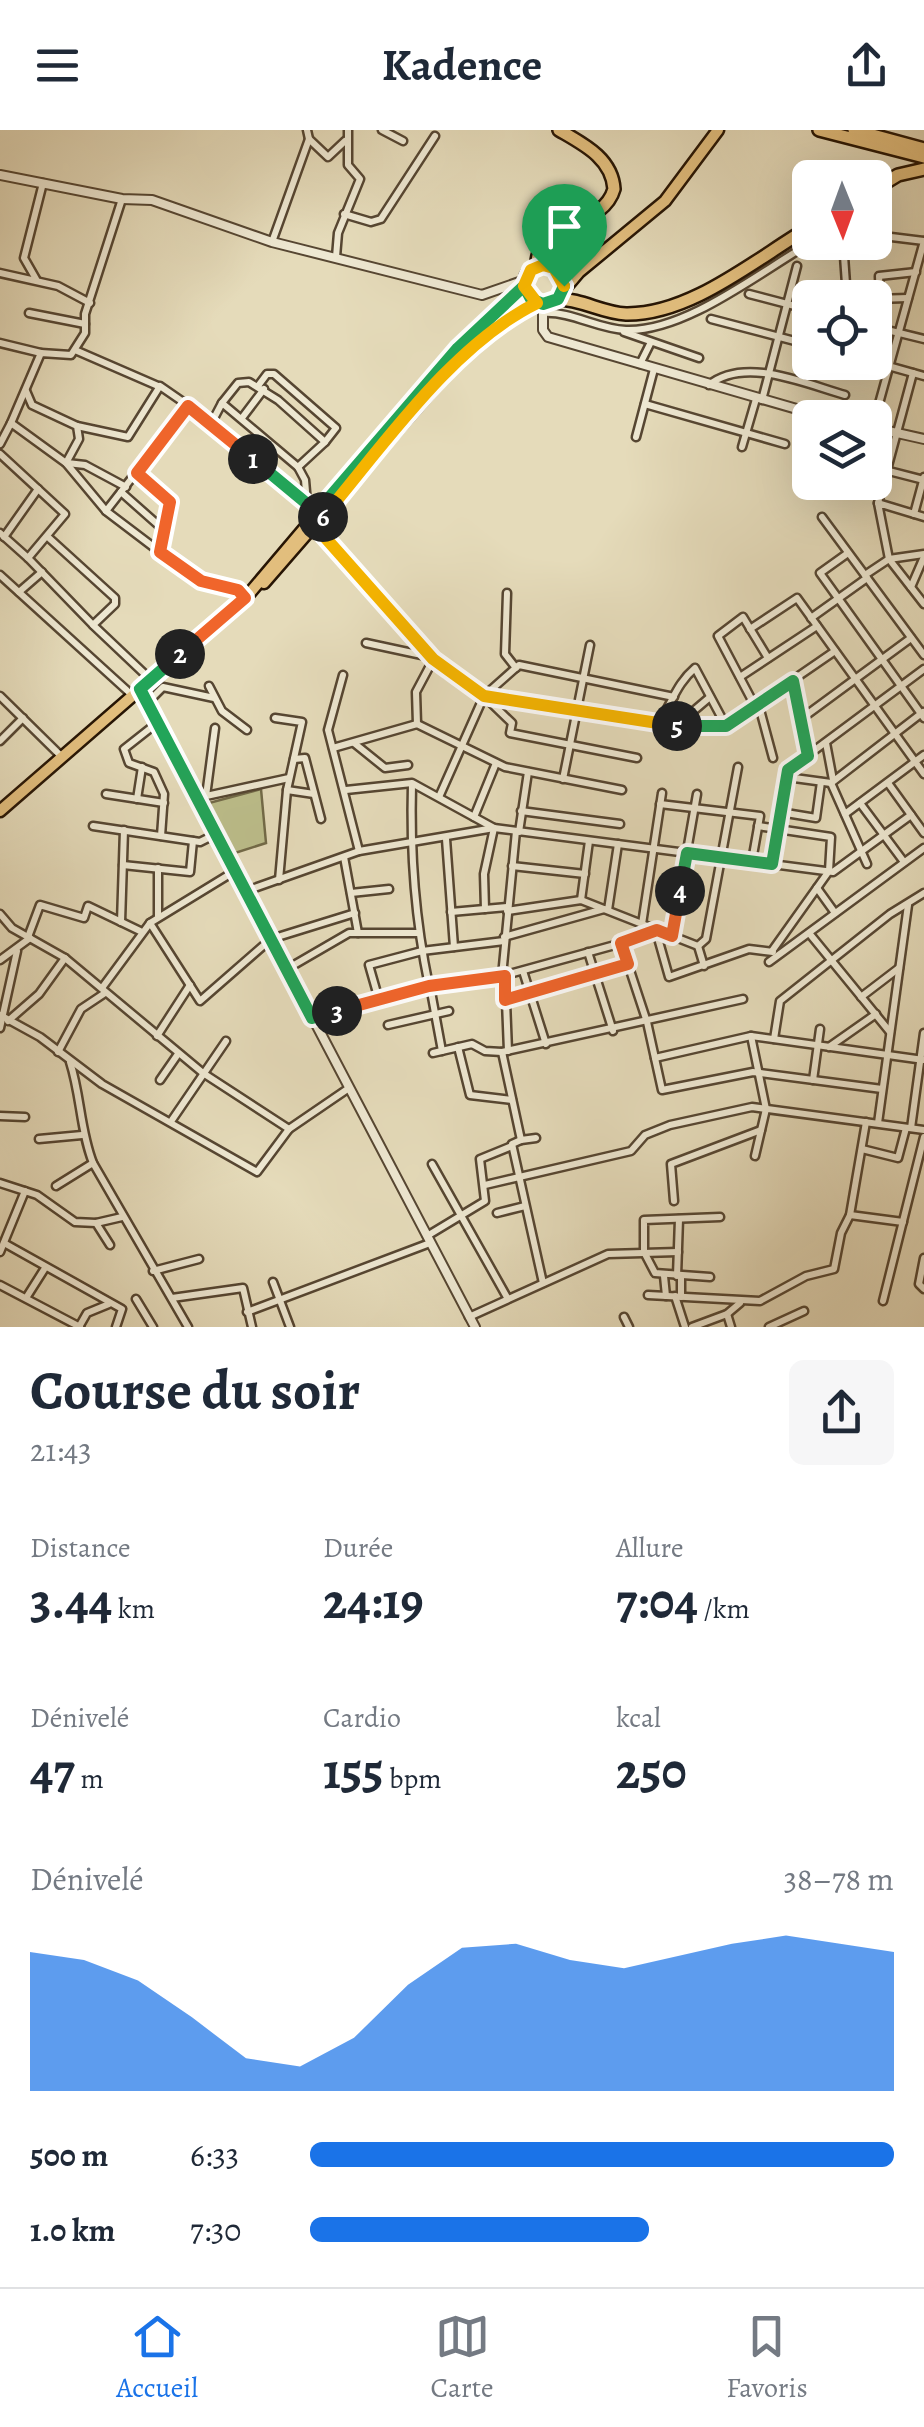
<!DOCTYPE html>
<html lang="fr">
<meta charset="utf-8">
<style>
body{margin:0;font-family:Alegreya,serif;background:#f6f6f7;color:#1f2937;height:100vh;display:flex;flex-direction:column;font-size:38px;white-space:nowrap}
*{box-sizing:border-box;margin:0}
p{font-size:32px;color:#747a83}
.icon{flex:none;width:55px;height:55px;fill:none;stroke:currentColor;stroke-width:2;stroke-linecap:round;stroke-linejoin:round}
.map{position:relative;height:1197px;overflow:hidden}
.panel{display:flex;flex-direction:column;background:#fff;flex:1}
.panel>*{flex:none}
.needle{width:65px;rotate:179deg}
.fabs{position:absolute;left:792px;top:30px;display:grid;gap:20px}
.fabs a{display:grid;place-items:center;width:100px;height:100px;border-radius:15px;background:#fff;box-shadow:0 10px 40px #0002;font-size:50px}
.pin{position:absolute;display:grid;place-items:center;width:85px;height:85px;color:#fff;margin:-102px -42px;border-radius:50% 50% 50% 0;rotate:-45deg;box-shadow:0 0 10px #0007}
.pin .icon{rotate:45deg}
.km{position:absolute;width:50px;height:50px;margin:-25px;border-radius:50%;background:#222;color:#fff;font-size:28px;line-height:50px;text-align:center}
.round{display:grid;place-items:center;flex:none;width:105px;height:105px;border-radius:15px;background:#f6f6f7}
.headline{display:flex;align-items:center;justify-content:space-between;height:170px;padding:0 30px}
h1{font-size:55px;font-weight:700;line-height:75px}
.stats{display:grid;grid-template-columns:repeat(3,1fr);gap:15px;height:170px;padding:10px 30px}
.stats div{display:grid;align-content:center}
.stats b{font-size:50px;font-weight:700}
.stats small{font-size:28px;font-weight:400}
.stats p{font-size:28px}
.chart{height:280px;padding:20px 30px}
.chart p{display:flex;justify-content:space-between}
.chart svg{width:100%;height:180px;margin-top:10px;fill:#1a73e8;opacity:.7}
ul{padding:0 30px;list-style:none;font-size:32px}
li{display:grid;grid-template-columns:160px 120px 1fr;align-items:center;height:75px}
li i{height:25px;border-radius:12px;background:#1a73e8}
header{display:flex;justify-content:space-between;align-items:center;height:130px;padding:0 30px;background:#fff;font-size:45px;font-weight:700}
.tab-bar{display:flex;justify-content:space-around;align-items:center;height:140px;border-top:2px solid #e0e1e3;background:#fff;font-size:28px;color:#747a83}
.tab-bar a{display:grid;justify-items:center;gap:5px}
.tab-bar .current{color:#1a73e8}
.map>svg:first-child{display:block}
.green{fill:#bcbe8b;stroke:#726a48;stroke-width:2.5}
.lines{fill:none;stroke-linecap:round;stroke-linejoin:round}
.minor-casing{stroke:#564632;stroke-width:11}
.tertiary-casing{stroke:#564632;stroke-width:12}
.primary-casing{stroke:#271504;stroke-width:15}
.motorway-casing{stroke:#271504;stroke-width:16}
.minor{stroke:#eee8d2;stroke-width:6}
.tertiary{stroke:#eee8d2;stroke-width:8}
.primary{stroke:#e2be7d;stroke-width:10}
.motorway{stroke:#e2be7d;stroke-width:11}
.split-1-casing{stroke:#fff;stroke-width:20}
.split-2-casing{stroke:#fff;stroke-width:20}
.split-3-casing{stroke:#fff;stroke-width:20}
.split-4-casing{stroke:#fff;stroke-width:20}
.split-5-casing{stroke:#fff;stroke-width:20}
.split-6-casing{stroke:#fff;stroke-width:20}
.split-7-casing{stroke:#fff;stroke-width:20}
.split-1{stroke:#22a559;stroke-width:12}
.split-2{stroke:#f0652b;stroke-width:12}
.split-3{stroke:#22a559;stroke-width:12}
.split-4{stroke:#f0652b;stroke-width:12}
.split-5{stroke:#22a559;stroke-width:12}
.split-6{stroke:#f5b400;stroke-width:12}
.split-7{stroke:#f5b400;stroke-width:12}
</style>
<header><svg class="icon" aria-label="menu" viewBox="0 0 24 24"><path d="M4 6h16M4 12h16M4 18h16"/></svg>Kadence<svg class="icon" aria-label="share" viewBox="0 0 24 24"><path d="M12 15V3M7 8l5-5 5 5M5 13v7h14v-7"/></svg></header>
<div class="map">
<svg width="924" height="1197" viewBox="0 0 924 1197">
<rect width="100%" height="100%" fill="#e5dbba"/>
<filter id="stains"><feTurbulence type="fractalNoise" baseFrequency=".002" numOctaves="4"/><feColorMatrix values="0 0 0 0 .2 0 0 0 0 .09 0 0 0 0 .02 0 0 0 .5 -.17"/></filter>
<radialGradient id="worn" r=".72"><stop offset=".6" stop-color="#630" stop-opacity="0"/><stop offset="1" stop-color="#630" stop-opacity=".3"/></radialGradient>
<path class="green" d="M261 659 266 713 235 723 209 673Z"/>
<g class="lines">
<g class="minor-casing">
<g id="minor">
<path d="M307 0 309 9 328 27 345 11"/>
<path d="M382 0 403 11"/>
<path d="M344 84 371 92 381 89 435 6"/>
<path d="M875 105 924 111"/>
<path d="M272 112 309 9"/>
<path d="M843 112 847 168"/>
<path d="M336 127 338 103 360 49 348 35V0"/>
<path d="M0 143 58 156 90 173"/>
<path d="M36 149 24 128 43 53"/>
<path d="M749 164 810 180"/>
<path d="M875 169 908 168"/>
<path d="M880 169 879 146 916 142"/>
<path d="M29 183 85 194"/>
<path d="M543 183C572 181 597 199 626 200 684 202 756 145 807 115"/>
<path d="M711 189 810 215"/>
<path d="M875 197 924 209"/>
<path d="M624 202 699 228"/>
<path d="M0 213 41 223"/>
<path d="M75 220 158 256"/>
<path d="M874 232 924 246"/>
<path d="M640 234 651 212"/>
<path d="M709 255C745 226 806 254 845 265"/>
<path d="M258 256 267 244H274L336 298 325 312"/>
<path d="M26 261 32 275 77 296 79 309 66 333"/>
<path d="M762 270 797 136"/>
<path d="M222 273 238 253 249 252 278 270 325 312 298 337"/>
<path d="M645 274 785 314"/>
<path d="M242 288 264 259"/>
<path d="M875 288 924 111"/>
<path d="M212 292 222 273 298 337 305 350 307 373"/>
<path d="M11 293 41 223 71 225 85 203V184L122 69"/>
<path d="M77 296 128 307 160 256 212 292 317 382"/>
<path d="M636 307 654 239"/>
<path d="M0 314 11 293 66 333 106 381 160 422 201 451 238 460 245 468"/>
<path d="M742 317 756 269"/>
<path d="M0 324 65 384 28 428 0 403"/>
<path d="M67 333 85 335 126 357"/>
<path d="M885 340 924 350"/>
<path d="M137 343 170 371 165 400"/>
<path d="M799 350 810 313"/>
<path d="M121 362 165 401 160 422"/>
<path d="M878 373 913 243"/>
<path d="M106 381 188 276"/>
<path d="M914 384 924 347"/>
<path d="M822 387 924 525"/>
<path d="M924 387 878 373 889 429 924 474"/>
<path d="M315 396 447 544 484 566 512 593 510 603 637 628"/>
<path d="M4 407 38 359"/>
<path d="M49 408 115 468V474L93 495 151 550"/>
<path d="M848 423 820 443 924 588"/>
<path d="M28 428 93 495"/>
<path d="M0 445 132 565"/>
<path d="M865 445 889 429 924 424"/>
<path d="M911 457 924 427"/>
<path d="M19 462 42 442"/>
<path d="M507 463 505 524 516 538"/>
<path d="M811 488 867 448"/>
<path d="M750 499 797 468 924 644"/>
<path d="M366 513 431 527"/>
<path d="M343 545 328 600 359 721"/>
<path d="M740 547 817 496"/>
<path d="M793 551 808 626"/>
<path d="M209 556 222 581 247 600"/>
<path d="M0 566 62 627"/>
<path d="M488 567 656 596H726L835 521"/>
<path d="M147 573 163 557 214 568"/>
<path d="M759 576 773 628"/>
<path d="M756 578 718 506 743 487 768 528"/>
<path d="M275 588 302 592 287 660 279 750"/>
<path d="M801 589 911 508"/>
<path d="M157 593 124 619 129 633 154 642 164 664 161 706"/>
<path d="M417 594 416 562 433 530"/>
<path d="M677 595 710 567"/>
<path d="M656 596C672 575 675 555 695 538L726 596"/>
<path d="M0 611 23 588"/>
<path d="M354 613 385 638 408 635"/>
<path d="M826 613 833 650"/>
<path d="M333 618 417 594 505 637 622 660"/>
<path d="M294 629 305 628 321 689"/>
<path d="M787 647 831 653 923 582"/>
<path d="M563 649 590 515"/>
<path d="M831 653 867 734"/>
<path d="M888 653 924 703"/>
<path d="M412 654C410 723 415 789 429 856"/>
<path d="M287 660 314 664"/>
<path d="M346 660 412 653 494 698 833 742 911 685"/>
<path d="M106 664 164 673"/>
<path d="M206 666 215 598"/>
<path d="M439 667 484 566 519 535 674 567"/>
<path d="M197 668 289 648"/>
<path d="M137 669 142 637"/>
<path d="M860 673 904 732"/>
<path d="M660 674 760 686 752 731"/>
<path d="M521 681 620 694"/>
<path d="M780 682 816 688 821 652"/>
<path d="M845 684 924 625"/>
<path d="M474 687 496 633"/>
<path d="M93 696 200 712 216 704"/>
<path d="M758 696 831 707 829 741 772 821"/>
<path d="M519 702 528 642"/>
<path d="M446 709 454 817"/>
<path d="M344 727 358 803"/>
<path d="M771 734 788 640 924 539"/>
<path d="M123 735 190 742 193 711"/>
<path d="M512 736 585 744"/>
<path d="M158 738V786"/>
<path d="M817 758 835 783"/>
<path d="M246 761 359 721 494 698"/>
<path d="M351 763 389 759"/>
<path d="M581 770 589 711"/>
<path d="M485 779 484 744 494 698"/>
<path d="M608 780 618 714"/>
<path d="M507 781 581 770 698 816"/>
<path d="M451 782 507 777"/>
<path d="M0 784 12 798 65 828 203 943 289 999"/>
<path d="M121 792 124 700"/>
<path d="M150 793 200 871 271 809 355 783"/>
<path d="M642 794 662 663"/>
<path d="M656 801 669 847 749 819 773 822"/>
<path d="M809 803 890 902"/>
<path d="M672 806 697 664"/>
<path d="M28 807 40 775 84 788 88 776 140 801"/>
<path d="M504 807 604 779"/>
<path d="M621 813 647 892 662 960 753 942 882 959"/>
<path d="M698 816 706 809 738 637"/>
<path d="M698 816 704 836"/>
<path d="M588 822 613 901"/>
<path d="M0 830 30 808"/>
<path d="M769 832 924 718"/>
<path d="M287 839 349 803H418"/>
<path d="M523 841 546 914"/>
<path d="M502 846 516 701"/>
<path d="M505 846 508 921"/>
<path d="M430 856 442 921"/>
<path d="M102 858 150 793 235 741"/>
<path d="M861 867 899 838"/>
<path d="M379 870 369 835 422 821 504 811"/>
<path d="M505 871 628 834"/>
<path d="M0 885 40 907 102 954 257 1042 289 999 349 958"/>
<path d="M312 888 429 856 502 846 655 804"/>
<path d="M8 891 39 864 65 828"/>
<path d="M388 895 449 881"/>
<path d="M0 898 17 821"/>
<path d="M157 906 190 855"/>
<path d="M751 906 766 979 755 1026"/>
<path d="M774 909 780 871 890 784 924 763"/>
<path d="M458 917 470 965 512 970"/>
<path d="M829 917 876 884"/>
<path d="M58 922 81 879 105 863"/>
<path d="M502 922 521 1010 536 1008"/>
<path d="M433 923 472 914 485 921 502 922 743 869"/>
<path d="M655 928 751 906 924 930"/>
<path d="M70 932C81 966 80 1000 93 1033L188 1197"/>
<path d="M160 950 178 924"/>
<path d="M813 950 820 899"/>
<path d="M0 986 25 987"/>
<path d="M172 990 226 911"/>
<path d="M878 993 908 775"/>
<path d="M911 998 924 903"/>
<path d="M39 1009 82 1005"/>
<path d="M521 1010 512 1014 543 1153"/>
<path d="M862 1019 898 1028 906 998"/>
<path d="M432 1034 508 1169"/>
<path d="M0 1053 37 1065 75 1092 96 1093 110 1115"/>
<path d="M485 1055 631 1021 645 1005 670 995 752 977 924 1000"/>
<path d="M56 1056 93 1033"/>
<path d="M674 1071 671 1034 761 1000"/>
<path d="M497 1083 525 1076"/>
<path d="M850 1085 903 1092"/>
<path d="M96 1093 122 1087"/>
<path d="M427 1106 485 1071 480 1029 512 1016"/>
<path d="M4 1113 122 1179 116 1197"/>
<path d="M0 1122 25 1061"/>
<path d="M924 1128 919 1154 924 1159"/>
<path d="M153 1141 199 1129"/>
<path d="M664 1146 666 1166"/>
<path d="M677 1146 679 1089"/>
<path d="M710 1147 655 1143 644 1122V1090L720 1087"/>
<path d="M273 1152 290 1197"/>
<path d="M0 1155 80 1197"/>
<path d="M648 1165 760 1171 806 1146 834 1139 841 1103 850 1085 866 992"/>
<path d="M675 1166 685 1197"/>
<path d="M681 1167V1146"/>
<path d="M26 1168 45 1138"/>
<path d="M172 1168 243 1158 252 1197"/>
<path d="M136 1169 153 1197"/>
<path d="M883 1171 924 1007"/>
<path d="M247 1182 430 1113"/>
<path d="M727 1184 731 1197"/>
<path d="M469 1187 608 1124 678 1122"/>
<path d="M624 1187 629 1197"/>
<path d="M79 1197 87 1183 109 1174"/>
<path d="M692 1197 727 1184 740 1173"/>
<path d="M769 1197 804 1181"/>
</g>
</g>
<g class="tertiary-casing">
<g id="tertiary">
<path d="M0 45 122 69 152 70 272 112 482 165 525 150"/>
<path d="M543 174V200L548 207 828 288"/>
<path d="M875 298 924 309"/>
<path d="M140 559 475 1197"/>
</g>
</g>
<g class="primary-casing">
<g id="primary">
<circle cx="544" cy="154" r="20"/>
<path d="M551 136 569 137 587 131"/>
<path d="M562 162 579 142 665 71 718 0"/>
<path d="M264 453 463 224 504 191 537 173"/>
<path d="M248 465 457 218 524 156"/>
<path d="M0 681 245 468"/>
</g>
</g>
<g class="motorway-casing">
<g id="motorway">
<path d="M819 0 924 27"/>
<path d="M854 0 924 19"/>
<path d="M875 59 898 45 924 39"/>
<path d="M537 136C535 92 603 99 614 59 612 28 583 14 559 0"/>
<path d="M557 169C582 169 602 183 626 184 691 185 757 128 810 97"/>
</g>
</g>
<use href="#minor" class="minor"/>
<use href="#tertiary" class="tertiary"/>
<use href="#primary" class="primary"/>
<use href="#motorway" class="motorway"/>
</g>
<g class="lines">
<g class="split-1-casing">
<path id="split-1" d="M253 329 317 382 458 218 524 156 531 169 543 174 558 169 564 156"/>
</g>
<g class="split-2-casing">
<path id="split-2" d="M180 524 245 468 238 460 201 451 160 422 170 372 137 343 188 276 253 329"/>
</g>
<g class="split-3-casing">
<path id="split-3" d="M180 524 140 559 312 888 337 881"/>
</g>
<g class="split-4-casing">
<path id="split-4" d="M337 881 429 856 505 846V870L628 834 621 813 657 800 672 806 680 761"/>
</g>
<g class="split-5-casing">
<path id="split-5" d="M677 596H726L793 551 808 626 788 640 772 734 687 723 680 761"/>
</g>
<g class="split-6-casing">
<path id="split-6" d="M323 387 315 396 433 529 484 566 677 596"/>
</g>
<g class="split-7-casing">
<path id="split-7" d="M323 387C383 316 453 214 537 173L524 156 531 140 543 135 554 138 564 156"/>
</g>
<use href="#split-1" class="split-1"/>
<use href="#split-2" class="split-2"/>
<use href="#split-3" class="split-3"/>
<use href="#split-4" class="split-4"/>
<use href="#split-5" class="split-5"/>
<use href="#split-6" class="split-6"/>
<use href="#split-7" class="split-7"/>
</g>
<rect width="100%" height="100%" filter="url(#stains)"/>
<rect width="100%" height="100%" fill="url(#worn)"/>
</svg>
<div class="fabs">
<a><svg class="needle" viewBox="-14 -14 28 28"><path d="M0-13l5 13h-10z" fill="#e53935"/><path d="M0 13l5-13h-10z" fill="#747a83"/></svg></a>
<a><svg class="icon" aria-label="locate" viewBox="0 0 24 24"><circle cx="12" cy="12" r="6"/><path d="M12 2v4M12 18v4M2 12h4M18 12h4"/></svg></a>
<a><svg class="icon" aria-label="layers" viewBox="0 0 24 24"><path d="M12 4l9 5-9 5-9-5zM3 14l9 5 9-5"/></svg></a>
</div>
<div class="pin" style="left:564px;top:156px;background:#1e9e55"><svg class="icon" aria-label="arrive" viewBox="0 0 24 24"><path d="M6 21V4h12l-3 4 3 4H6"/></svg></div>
<b class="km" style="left:253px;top:329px">1</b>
<b class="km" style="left:180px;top:524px">2</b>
<b class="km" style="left:337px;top:881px">3</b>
<b class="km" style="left:680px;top:761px">4</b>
<b class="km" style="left:677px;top:596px">5</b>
<b class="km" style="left:323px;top:387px">6</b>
</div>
<section class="panel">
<div class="headline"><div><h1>Course du soir</h1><p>21:43</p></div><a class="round"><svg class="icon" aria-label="share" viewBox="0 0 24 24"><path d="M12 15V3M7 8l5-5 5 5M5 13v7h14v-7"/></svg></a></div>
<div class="stats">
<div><p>Distance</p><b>3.44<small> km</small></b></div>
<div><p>Durée</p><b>24:19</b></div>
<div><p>Allure</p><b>7:04<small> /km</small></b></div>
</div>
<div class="stats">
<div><p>Dénivelé</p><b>47<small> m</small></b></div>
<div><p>Cardio</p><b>155<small> bpm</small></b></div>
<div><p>kcal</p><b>250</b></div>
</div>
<div class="chart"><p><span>Dénivelé</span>38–78 m</p>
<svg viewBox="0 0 160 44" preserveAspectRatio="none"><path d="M0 44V10L10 12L20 17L30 26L40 36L50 38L60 31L70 18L80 9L90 8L100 12L110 14L120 11L130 8L140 6L150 8L160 10V44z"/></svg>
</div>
<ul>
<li><b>500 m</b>6:33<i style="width:100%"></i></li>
<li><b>1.0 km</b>7:30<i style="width:58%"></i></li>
</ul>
</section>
<nav class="tab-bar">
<a class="current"><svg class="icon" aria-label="home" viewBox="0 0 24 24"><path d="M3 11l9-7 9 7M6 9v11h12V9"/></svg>Accueil</a>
<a><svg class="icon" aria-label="map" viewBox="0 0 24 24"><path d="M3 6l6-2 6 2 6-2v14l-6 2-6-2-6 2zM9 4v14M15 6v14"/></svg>Carte</a>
<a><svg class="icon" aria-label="saved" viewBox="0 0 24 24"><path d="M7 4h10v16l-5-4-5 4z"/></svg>Favoris</a>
</nav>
